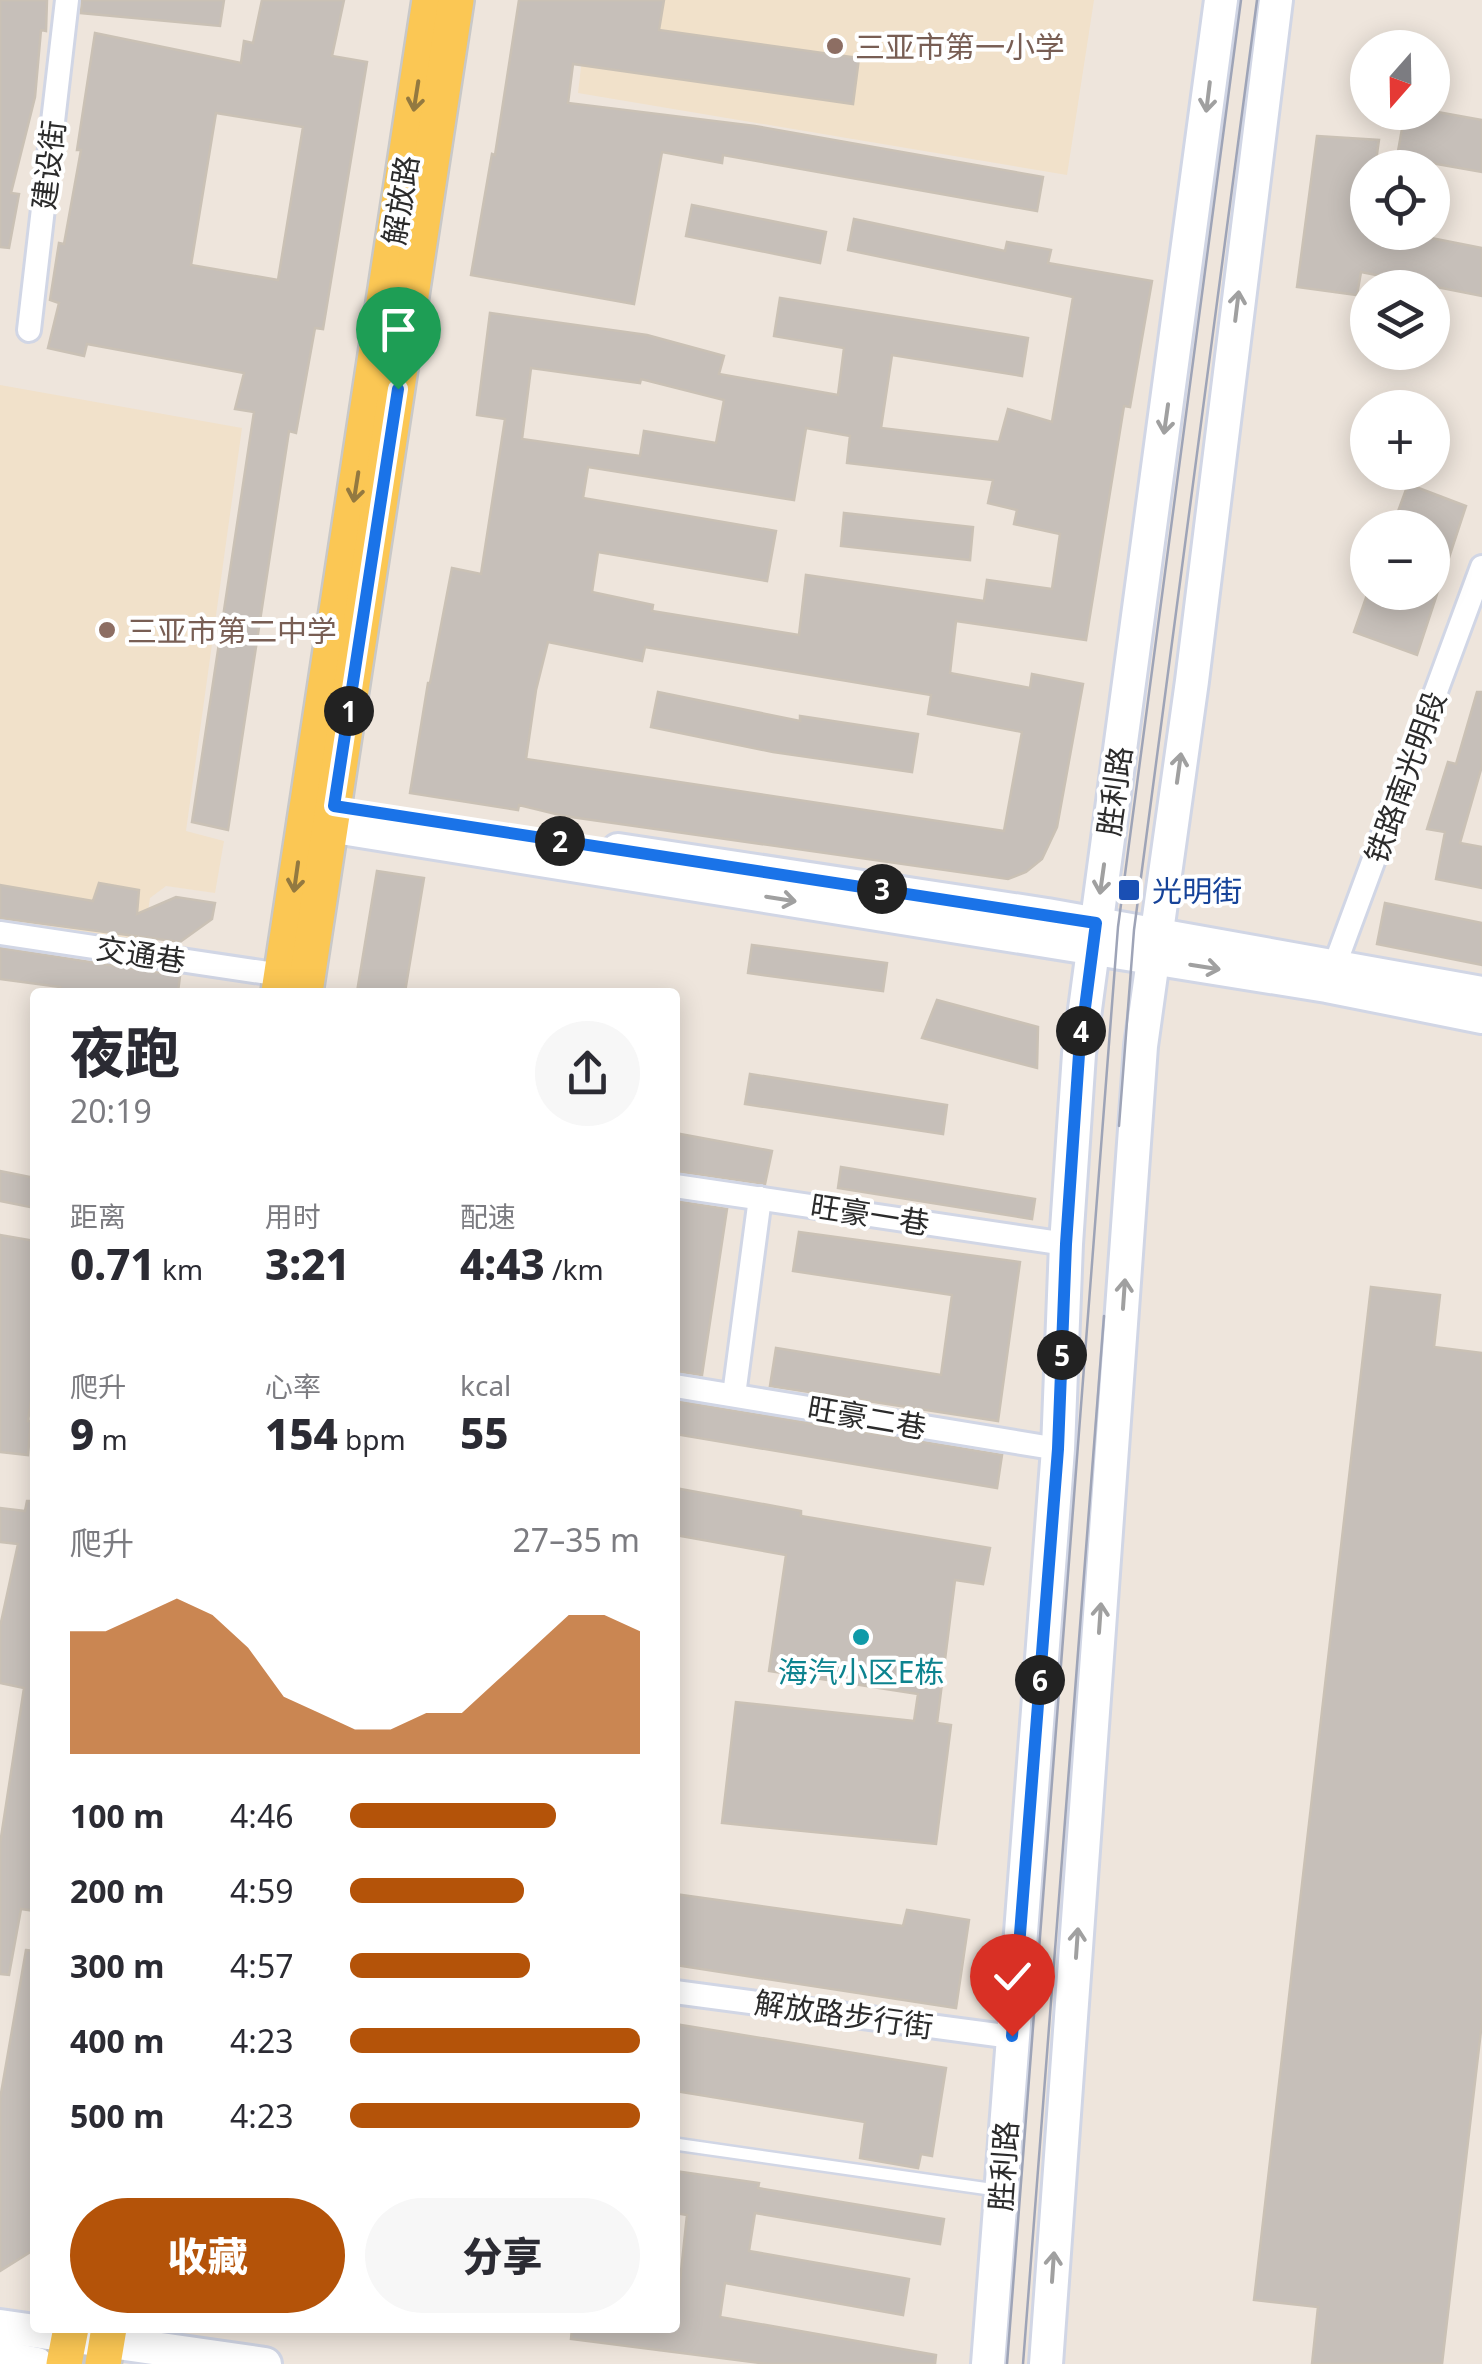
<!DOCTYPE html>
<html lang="zh">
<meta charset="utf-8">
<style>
body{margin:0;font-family:"Noto Sans","Noto Sans SC",sans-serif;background:#f7f7f7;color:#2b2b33;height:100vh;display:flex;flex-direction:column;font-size:38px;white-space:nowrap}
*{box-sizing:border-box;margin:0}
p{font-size:32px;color:#7c7c81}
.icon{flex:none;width:55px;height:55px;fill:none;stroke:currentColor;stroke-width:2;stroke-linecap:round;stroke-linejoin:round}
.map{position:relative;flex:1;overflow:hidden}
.side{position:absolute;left:30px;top:988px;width:650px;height:1345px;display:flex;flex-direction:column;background:#fff;border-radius:10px;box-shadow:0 5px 25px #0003}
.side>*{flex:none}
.needle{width:65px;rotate:200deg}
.buttons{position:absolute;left:1350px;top:30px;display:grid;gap:20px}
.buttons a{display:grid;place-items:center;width:100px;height:100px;border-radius:50%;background:#fff;box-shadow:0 5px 25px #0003;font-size:50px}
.pin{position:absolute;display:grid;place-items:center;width:85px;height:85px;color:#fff;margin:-102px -42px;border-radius:50% 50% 50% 0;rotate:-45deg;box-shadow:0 0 10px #0007}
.pin .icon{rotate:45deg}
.km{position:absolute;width:50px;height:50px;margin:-25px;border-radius:50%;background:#222;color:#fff;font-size:28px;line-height:50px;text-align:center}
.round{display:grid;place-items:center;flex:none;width:105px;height:105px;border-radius:52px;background:#f7f7f7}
.head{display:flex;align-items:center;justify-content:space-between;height:170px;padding:0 40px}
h1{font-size:55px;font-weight:800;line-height:75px}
.stats{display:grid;grid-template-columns:repeat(3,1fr);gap:15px;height:170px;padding:10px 40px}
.stats div{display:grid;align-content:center}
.stats b{font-size:42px;font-weight:800}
.stats small{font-size:28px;font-weight:400}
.stats p{font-size:28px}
.chart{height:280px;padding:20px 40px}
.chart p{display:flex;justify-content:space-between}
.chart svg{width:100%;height:180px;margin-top:10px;fill:#b45309;opacity:.7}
.cta{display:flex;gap:20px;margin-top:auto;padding:20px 40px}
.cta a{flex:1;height:115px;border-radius:60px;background:#b45309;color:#fff;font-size:40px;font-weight:800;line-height:115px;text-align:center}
.cta a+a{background:#f7f7f7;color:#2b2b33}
ul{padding:0 40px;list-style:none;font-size:32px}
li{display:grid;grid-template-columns:160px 120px 1fr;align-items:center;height:75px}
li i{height:25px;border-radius:12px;background:#b45309}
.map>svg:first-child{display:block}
.education{fill:#f1e1ca}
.building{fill:#c6bfb9;stroke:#cac1b5;stroke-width:2.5;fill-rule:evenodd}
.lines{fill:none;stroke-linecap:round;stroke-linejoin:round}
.lane-casing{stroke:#d1d6e5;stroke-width:16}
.street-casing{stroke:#d1d6e5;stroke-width:28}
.secondary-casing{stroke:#d1d6e5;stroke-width:38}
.primary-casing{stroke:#c8c8c8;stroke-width:40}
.lane{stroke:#fff;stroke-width:11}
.street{stroke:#fff;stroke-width:22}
.secondary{stroke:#fff;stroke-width:32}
.primary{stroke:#fbc754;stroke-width:35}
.tram{stroke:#9ea4b7;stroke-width:2.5}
.oneway{stroke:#937940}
.oneway2{stroke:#a0a0a0}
.route-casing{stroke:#fff;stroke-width:20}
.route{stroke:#1a73e8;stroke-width:12}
.education-dot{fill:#8d6e63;stroke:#fff;stroke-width:4}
.transit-dot{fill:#1a4fb4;stroke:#fff;stroke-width:4}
.culture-dot{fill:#0f9aa8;stroke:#fff;stroke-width:4}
.labels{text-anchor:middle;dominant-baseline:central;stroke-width:8;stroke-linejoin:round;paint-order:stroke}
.education-label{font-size:30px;fill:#785e54;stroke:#fff;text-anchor:start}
.street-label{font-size:30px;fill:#2b2b2b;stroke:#fff}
.transit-label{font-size:30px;fill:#164399;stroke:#fff;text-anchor:start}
.culture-label{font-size:30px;fill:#0d838f;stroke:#fff}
</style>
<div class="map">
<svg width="1482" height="2364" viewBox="0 0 1482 2364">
<rect width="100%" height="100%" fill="#eee5dc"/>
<g class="education">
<path d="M589 0H1094L1067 175 578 93Z"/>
<path d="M0 385 242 428 186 831 224 841 215 893 166 886 150 898 143 942 0 922Z"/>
</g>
<g class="building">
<path d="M0 0H47L46 31 41 30 35 97 11 193 19 194 9 248 0 247Z"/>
<path d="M82 0H224L220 26 81 13Z"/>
<path d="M262 0H344L332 56 367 62 323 329 315 328 296 433 289 431 228 830 192 822 254 412 235 409 244 373 87 344 84 356 48 348 59 303 50 300 59 243 64 244 81 150H77L95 33 241 63 244 41 253 43ZM216 113 303 127 278 280 191 265Z"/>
<path d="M519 0H664L659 30 859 58 853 104 573 64 568 103 755 126 1043 177 1037 211 723 155 722 163 662 152 634 304 471 275 492 154 495 155Z"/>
<path d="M1432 111 1482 120V172L1397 157 1405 112Z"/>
<path d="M1317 136 1379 140 1375 168H1368V232H1401L1482 248V296L1361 272 1357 295 1297 287Z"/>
<path d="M692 205 826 232 820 263 686 236Z"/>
<path d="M854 219 1005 251 1007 242 1051 250 1048 263 1152 281 1130 407 1124 406 1086 640 956 621 950 673 1030 688 1032 674 1083 684 1057 827 1042 859 1026 872 1008 879 564 816 519 805 518 810 410 793 428 683H430L452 568 481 574 505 419 477 415 490 313 647 335 724 356 719 374 838 395 844 348 774 336 780 298 1028 338 1022 376 892 355 881 428 999 442 1008 409 1052 422 1073 297 848 250ZM531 368 640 383 641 379 724 400 716 443 644 431 640 456 522 439ZM806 428 850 436 847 463 993 480 988 503 1017 510 1014 524 1060 534 1052 589 987 580 984 601 806 575 799 635 652 611 653 605 592 592 598 552 767 581 776 531 583 498 588 467 794 500ZM548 642 642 661 645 647 931 695 928 714 1022 732 1004 831 526 759 536 690Z"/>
<path d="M1408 484 1466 506 1417 655 1354 632 1368 592H1432V528H1392Z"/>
<path d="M844 513 973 527 970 560 841 546Z"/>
<path d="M658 692 800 721V716L918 734 912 772 773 752 651 727Z"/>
<path d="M1477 692H1482V766L1460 843 1482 847V888L1436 879 1445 832 1427 829 1448 762 1456 764Z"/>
<path d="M377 871 424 878 405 992H357Z"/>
<path d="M99 883 139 890 137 914 176 897 215 903 212 919 180 942 0 918V885L93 901Z"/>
<path d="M1385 903 1482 923V965L1377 944Z"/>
<path d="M752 945 887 963 883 991 748 973Z"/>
<path d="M0 948 180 976 178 992H59L60 987 0 979Z"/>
<path d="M937 1000 1038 1027 1037 1068 922 1038Z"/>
<path d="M750 1074 947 1105 943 1134 745 1104Z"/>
<path d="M675 1133 772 1151 765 1184 675 1171Z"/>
<path d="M841 1167 1035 1199 1032 1219 838 1188Z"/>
<path d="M0 1171 35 1178V1208L0 1201Z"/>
<path d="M675 1201 727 1209 702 1375 675 1371Z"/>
<path d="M799 1232 1020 1262 998 1421 770 1386 776 1348 941 1375 952 1295 793 1271Z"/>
<path d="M0 1235 35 1241V1374L28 1421H31L28 1455 0 1452Z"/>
<path d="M1371 1287 1440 1295 1434 1347 1482 1353V2022L1442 2364H1312L1318 2307 1254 2300Z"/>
<path d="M675 1401 1002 1455 997 1488 675 1434Z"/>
<path d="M675 1488 801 1511V1516L990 1548 983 1584 955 1580 937 1723 951 1725 936 1844 722 1823 736 1702 914 1721 918 1694 769 1671 786 1555 675 1535Z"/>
<path d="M27 1501H35V1911L21 1909 9 1975 0 1974V1844L24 1688 0 1683V1627L18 1544 0 1542V1508L25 1511Z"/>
<path d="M675 1894 903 1926 907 1910 969 1920 956 2008 675 1965Z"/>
<path d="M26 1950 35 1951V2249L0 2271V2099Z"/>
<path d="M675 2024 946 2068 932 2156 921 2154 918 2168 860 2158 865 2122 675 2091Z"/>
<path d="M675 2171 759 2183 758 2188 944 2219 940 2244 755 2213 749 2251 909 2279 903 2315 725 2283 720 2317 936 2355 935 2364H768L571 2339 572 2328H675L687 2215 675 2213Z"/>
</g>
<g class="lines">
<g class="lane-casing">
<path id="lane" d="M675 2144 996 2190"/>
</g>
<g class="street-casing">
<g id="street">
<path d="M29 330 67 0"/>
<path d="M0 933 281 975"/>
<path d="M1330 978 1482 567"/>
<path d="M675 1186 1066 1244"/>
<path d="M675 1386 1058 1449"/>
<path d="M734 1395 760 1198"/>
<path d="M675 1992 1012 2037"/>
</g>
</g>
<g class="secondary-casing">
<g id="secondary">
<path d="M304 822 1327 986 1482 1017"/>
<path d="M618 850 1047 915 1482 993"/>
<path d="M0 2326 265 2364"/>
<path d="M0 2357 37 2364"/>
<path d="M988 2364 1058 1449 1066 1244 1079 1054 1221 0"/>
<path d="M1046 2364 1141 1046 1192 681 1276 0"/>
</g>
</g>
<g class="primary-casing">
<g id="primary">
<path d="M279 992 430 0"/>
<path d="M305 992 456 0"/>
<path d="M64 2364 71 2328"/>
<path d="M103 2364 109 2328"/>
</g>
</g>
<use href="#lane" class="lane"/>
<use href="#street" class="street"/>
<use href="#secondary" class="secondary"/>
<use href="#primary" class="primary"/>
<g class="tram">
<path d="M1119 1126 1134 930 1257 0"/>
<path d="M1007 2364 1118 927 1241 0"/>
<path d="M1023 2364 1104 1316"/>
</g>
</g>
<defs><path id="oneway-shaft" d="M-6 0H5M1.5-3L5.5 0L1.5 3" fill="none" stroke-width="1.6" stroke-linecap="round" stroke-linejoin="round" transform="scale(2.5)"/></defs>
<g class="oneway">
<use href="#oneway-shaft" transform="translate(416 96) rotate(99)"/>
<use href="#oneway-shaft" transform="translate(356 487) rotate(99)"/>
<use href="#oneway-shaft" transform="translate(296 877) rotate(98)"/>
</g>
<g class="oneway2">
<use href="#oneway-shaft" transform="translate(1208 97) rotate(97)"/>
<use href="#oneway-shaft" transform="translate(1237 306) rotate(-83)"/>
<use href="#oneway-shaft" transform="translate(1166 419) rotate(98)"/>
<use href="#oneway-shaft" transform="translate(1179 768) rotate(-82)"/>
<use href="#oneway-shaft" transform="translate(1102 879) rotate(98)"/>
<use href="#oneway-shaft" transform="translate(781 899) rotate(9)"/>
<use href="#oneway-shaft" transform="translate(1205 967) rotate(9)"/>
<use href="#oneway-shaft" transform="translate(1124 1294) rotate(-86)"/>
<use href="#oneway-shaft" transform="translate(1100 1618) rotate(-86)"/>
<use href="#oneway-shaft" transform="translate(1077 1943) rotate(-86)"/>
<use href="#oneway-shaft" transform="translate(1053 2267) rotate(-86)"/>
</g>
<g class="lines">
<g class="route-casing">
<path id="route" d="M398 389 334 806 1096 923 1079 1054 1066 1244 1058 1449 1012 2036"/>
</g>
<use href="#route" class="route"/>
</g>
<g class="education-dot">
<circle cx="835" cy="46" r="10"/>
<circle cx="107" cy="630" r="10"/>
</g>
<rect class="transit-dot" x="1117" y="878" width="24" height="24" rx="5"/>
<circle class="culture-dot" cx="861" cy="1637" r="10"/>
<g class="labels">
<g class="education-label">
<text x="855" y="46">三亚市第一小学</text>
<text x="127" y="630">三亚市第二中学</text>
</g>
<g class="street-label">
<text transform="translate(48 165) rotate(-83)">建设街</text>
<text transform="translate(400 200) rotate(-81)">解放路</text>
<text transform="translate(1405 777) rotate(-70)">铁路南光明段</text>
<text transform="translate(1114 791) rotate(-82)">胜利路</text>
<text transform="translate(141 954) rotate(9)">交通巷</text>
<text transform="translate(870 1214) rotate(9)">旺豪一巷</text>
<text transform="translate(867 1417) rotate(10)">旺豪二巷</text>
<text transform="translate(844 2014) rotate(8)">解放路步行街</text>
<text transform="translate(1003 2166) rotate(-86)">胜利路</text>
</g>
<g class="transit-label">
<text x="1152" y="890">光明街</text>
</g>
<g class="culture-label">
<text x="861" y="1671">海汽小区E栋</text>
</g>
</g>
</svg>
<div class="buttons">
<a><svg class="needle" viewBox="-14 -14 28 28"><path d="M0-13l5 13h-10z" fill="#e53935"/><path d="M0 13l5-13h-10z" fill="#7c7c81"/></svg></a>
<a><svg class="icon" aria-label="locate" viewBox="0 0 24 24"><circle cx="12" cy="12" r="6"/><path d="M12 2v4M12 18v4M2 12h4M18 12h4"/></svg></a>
<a><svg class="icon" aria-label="layers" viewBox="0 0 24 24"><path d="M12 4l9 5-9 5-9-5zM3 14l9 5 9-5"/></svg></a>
<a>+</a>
<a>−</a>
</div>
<div class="pin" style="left:398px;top:389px;background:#1e9e55"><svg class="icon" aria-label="arrive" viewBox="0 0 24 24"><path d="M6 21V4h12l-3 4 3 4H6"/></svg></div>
<div class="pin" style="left:1012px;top:2036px;background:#d93025"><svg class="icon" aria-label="check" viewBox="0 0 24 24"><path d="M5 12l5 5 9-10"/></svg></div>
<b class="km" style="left:349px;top:711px">1</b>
<b class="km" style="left:560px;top:841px">2</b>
<b class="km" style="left:882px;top:889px">3</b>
<b class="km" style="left:1081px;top:1031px">4</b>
<b class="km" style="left:1062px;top:1355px">5</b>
<b class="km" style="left:1040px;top:1680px">6</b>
<section class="side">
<div class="head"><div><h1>夜跑</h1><p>20:19</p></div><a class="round"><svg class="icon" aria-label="share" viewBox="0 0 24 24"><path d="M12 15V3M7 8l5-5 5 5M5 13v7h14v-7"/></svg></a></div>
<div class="stats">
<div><p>距离</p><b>0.71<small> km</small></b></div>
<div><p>用时</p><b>3:21</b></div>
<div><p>配速</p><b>4:43<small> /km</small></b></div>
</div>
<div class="stats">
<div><p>爬升</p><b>9<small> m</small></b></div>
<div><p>心率</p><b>154<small> bpm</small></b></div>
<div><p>kcal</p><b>55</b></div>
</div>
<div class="chart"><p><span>爬升</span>27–35 m</p>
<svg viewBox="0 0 160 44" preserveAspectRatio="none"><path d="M0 44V14L10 14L20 10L30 6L40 10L50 18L60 30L70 34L80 38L90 38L100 34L110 34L120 26L130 18L140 10L150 10L160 14V44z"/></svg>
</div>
<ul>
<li><b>100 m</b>4:46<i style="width:71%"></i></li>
<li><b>200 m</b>4:59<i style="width:60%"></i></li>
<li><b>300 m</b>4:57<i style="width:62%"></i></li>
<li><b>400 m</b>4:23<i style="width:100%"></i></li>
<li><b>500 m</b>4:23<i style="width:100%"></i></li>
</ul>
<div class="cta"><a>收藏</a><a>分享</a></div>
</section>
</div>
